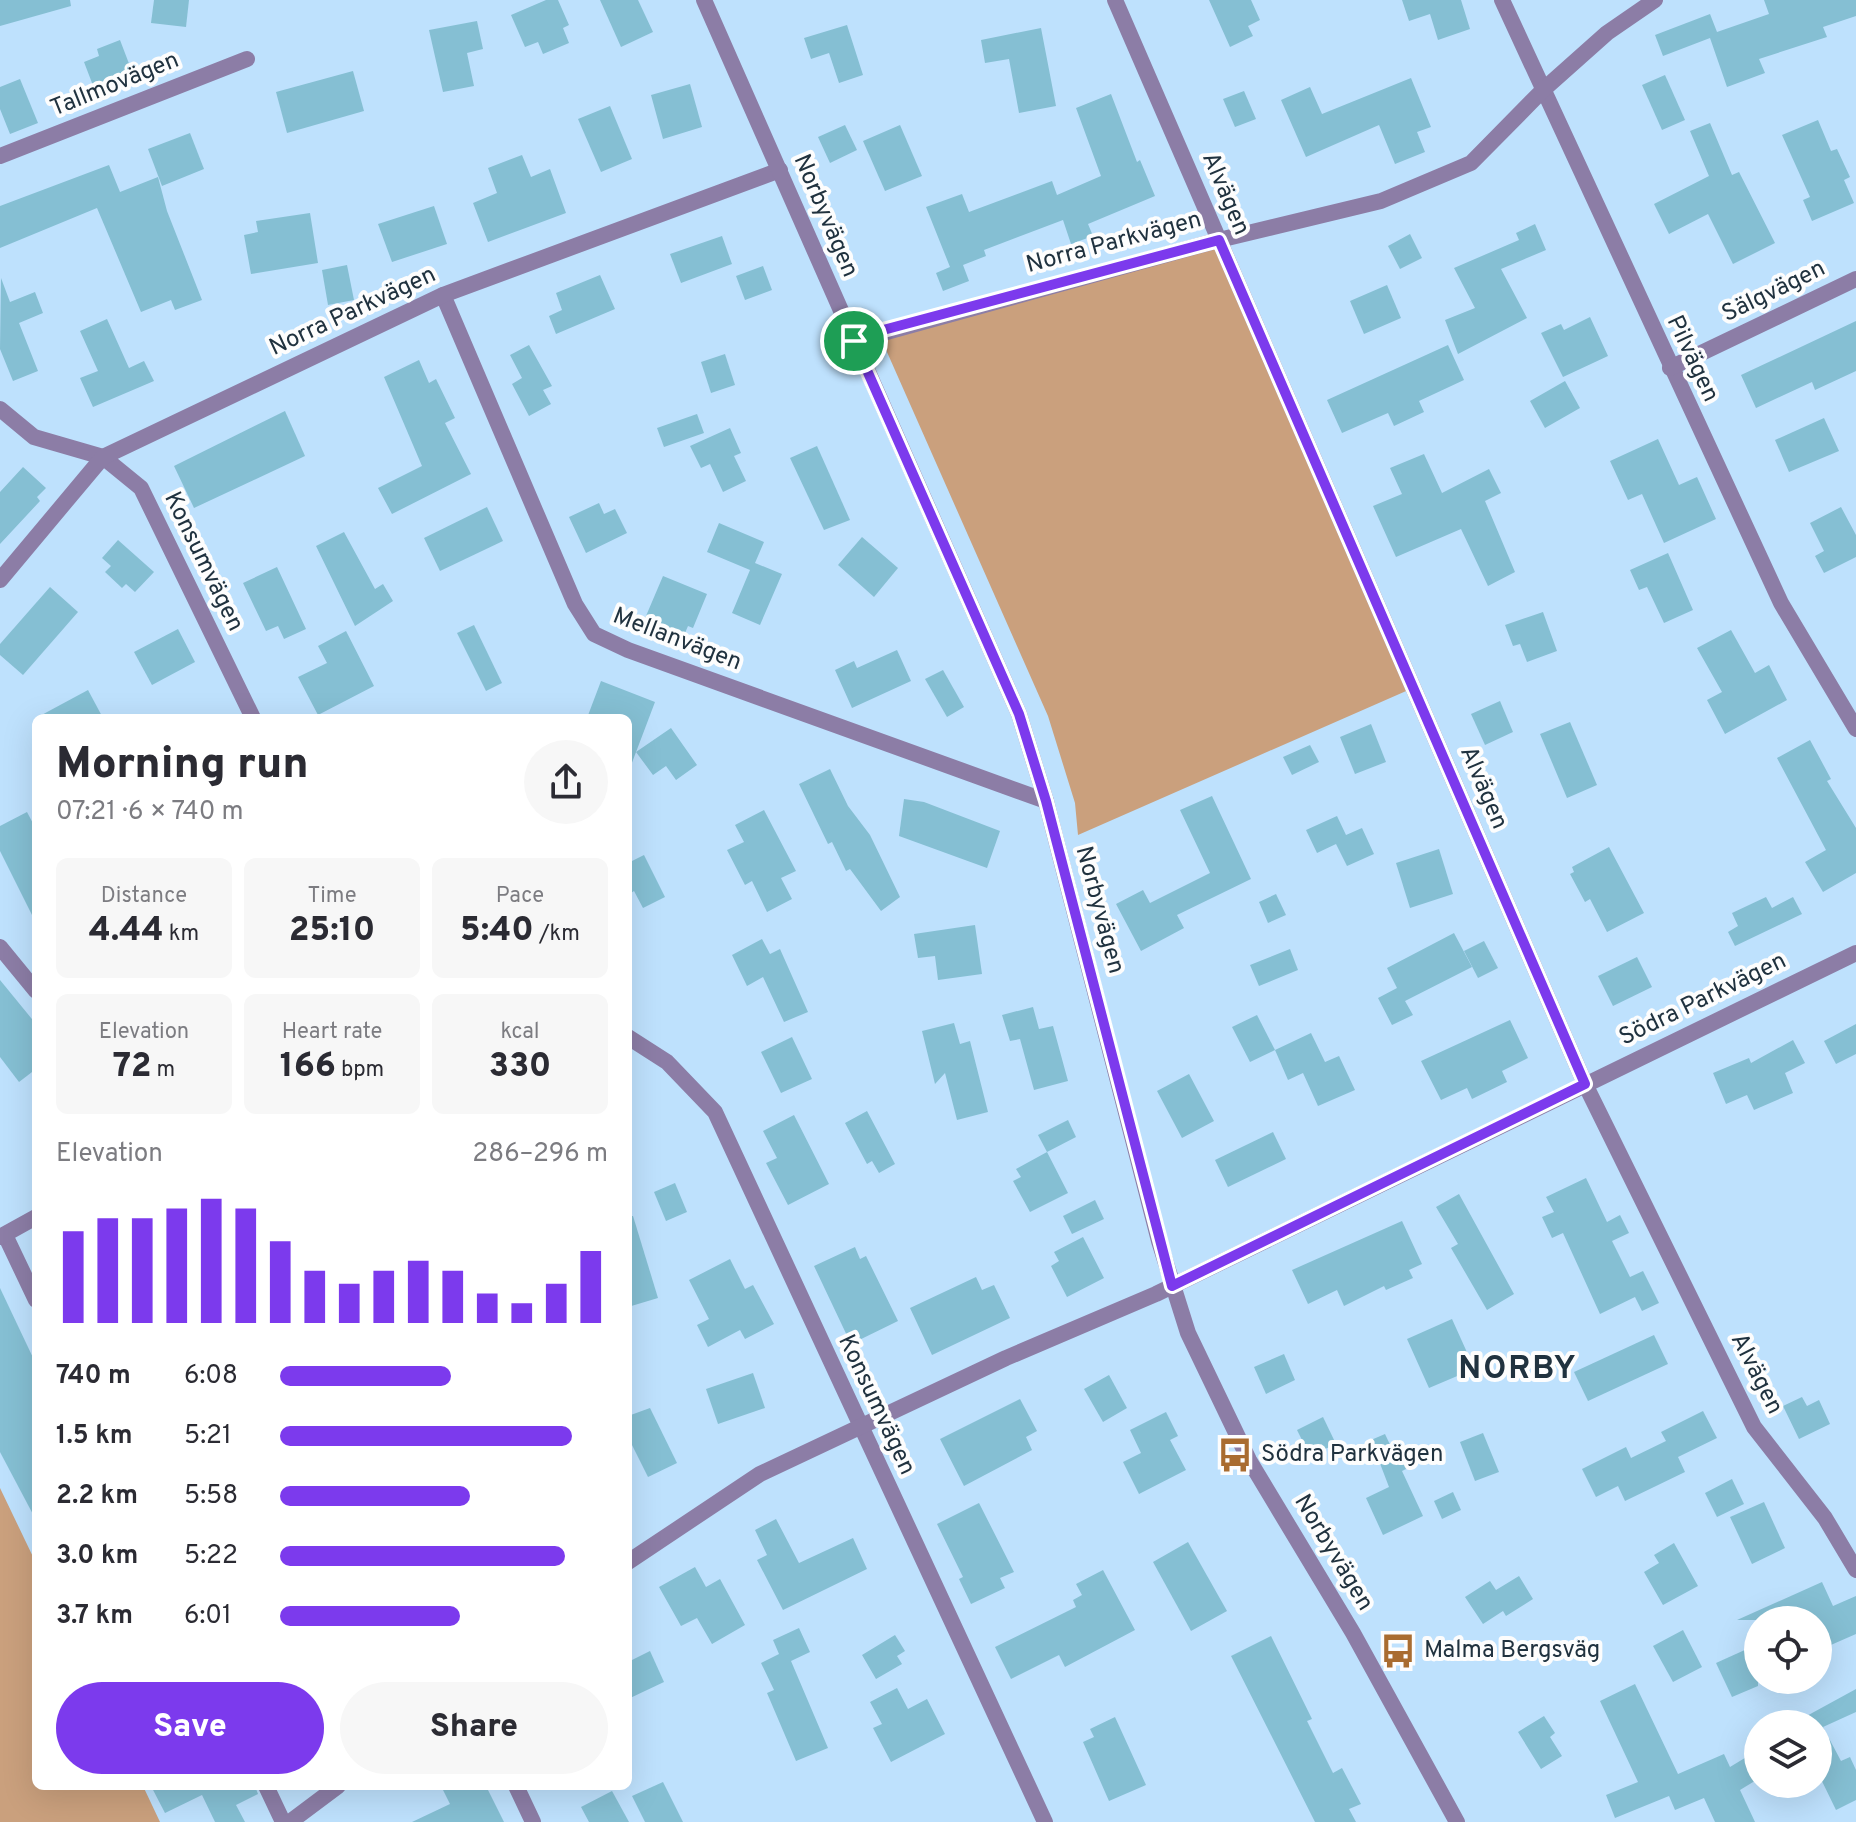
<!DOCTYPE html>
<meta charset="utf-8">
<style>
body{margin:0;font-family:Overpass,sans-serif;background:#f7f7f7;color:#2b2b33;height:100vh;display:flex;flex-direction:column;font-size:30px;white-space:nowrap}
*{box-sizing:border-box;margin:0}
p{font-size:26px;color:#7c7c81}
.icon{flex:none;width:44px;height:44px;fill:none;stroke:currentColor;stroke-width:2;stroke-linecap:round;stroke-linejoin:round}
.map{position:relative;flex:1;overflow:hidden}
.side{position:absolute;left:32px;top:714px;width:600px;height:1076px;display:flex;flex-direction:column;background:#fff;border-radius:12px;box-shadow:0 8px 32px #0002}
.side>*{flex:none}
.tools{position:absolute;left:1744px;top:1606px;display:grid;gap:16px}
.tools a{display:grid;place-items:center;width:88px;height:88px;border-radius:50%;background:#fff;box-shadow:0 8px 32px #0002;font-size:40px}
.pin{position:absolute;display:grid;place-items:center;width:68px;height:68px;color:#fff;margin:-34px;border:4px solid #fff;border-radius:50%;box-shadow:0 2px 8px #0007}
.round{display:grid;place-items:center;flex:none;width:84px;height:84px;border-radius:42px;background:#f7f7f7}
.summary{display:flex;align-items:center;justify-content:space-between;height:136px;padding:0 24px}
h1{font-size:44px;font-weight:800;line-height:60px}
.metrics{display:grid;grid-template-columns:repeat(3,1fr);gap:12px;height:136px;padding:8px 24px}
.metrics div{display:grid;align-content:center;border-radius:12px;background:#f7f7f7;text-align:center}
.metrics b{font-size:34px;font-weight:800}
.metrics small{font-size:22px;font-weight:400}
.metrics p{font-size:22px}
.chart{height:224px;padding:16px 24px}
.chart p{display:flex;justify-content:space-between}
.chart svg{width:100%;height:144px;margin-top:8px;stroke:#7c3aed;stroke-width:6}
.action{display:flex;gap:16px;margin-top:auto;padding:16px 24px}
.action a{flex:1;height:92px;border-radius:48px;background:#7c3aed;color:#fff;font-size:32px;font-weight:800;line-height:92px;text-align:center}
.action a+a{background:#f7f7f7;color:#2b2b33}
ul{padding:0 24px;list-style:none;font-size:26px}
li{display:grid;grid-template-columns:128px 96px 1fr;align-items:center;height:60px}
li i{height:20px;border-radius:10px;background:#7c3aed}
.map>svg:first-child{display:block}
.green{fill:#caa07d}
.building{fill:#85bfd3}
.lines{fill:none;stroke-linecap:round;stroke-linejoin:round}
.minor{stroke:#8c7da6;stroke-width:16}
.tertiary{stroke:#8c7da6;stroke-width:16}
.route-casing{stroke:#fff;stroke-width:16}
.route{stroke:#7c3aed;stroke-width:10}
.labels{text-anchor:middle;dominant-baseline:central;stroke-width:8;stroke-linejoin:round;paint-order:stroke}
.street-label{font-size:24px;fill:#20323f;stroke:#fdfdfd}
.poi-label{font-size:24px;fill:#20323f;stroke:#fdfdfd;text-anchor:start}
.district-label{font-size:32px;font-weight:bold;letter-spacing:2px;fill:#20323f;stroke:#fdfdfd}
</style>
<div class="map">
<svg width="1856" height="1822" viewBox="0 0 1856 1822">
<rect width="100%" height="100%" fill="#bee1fd"/>
<g class="green">
<path d="M1219 240 1413 688 1078 835 1075 803 1048 716 883 343 872 333Z"/>
<path d="M0 1488 36 1563V1786H143L160 1822H0Z"/>
</g>
<g class="building">
<path d="M0 0H70L71 6 0 26Z"/>
<path d="M154 0H189L186 27 151 23Z"/>
<path d="M546 0H558L569 25 563 28 569 43 543 54 538 42 525 47 511 15Z"/>
<path d="M600 0H638L653 32 621 47Z"/>
<path d="M1209 0H1251L1260 20 1248 26 1253 36 1230 47Z"/>
<path d="M1402 0H1461L1470 29 1438 40 1430 14 1409 21Z"/>
<path d="M1764 0H1856V16L1823 27 1827 37 1759 59 1765 73 1727 87 1710 38 1663 56 1655 35 1710 14 1717 32 1769 14Z"/>
<path d="M477 21 483 49 467 53 474 86 443 92 429 30Z"/>
<path d="M847 25 863 75 839 83 829 53 811 59 804 38Z"/>
<path d="M1041 28 1056 106 1019 113 1009 59 985 63 981 40Z"/>
<path d="M120 40 136 82 97 96 84 62 99 56 97 49Z"/>
<path d="M353 71 364 111 287 133 276 92Z"/>
<path d="M1665 75 1685 120 1662 130 1642 85Z"/>
<path d="M1411 78 1431 127 1417 132 1425 152 1395 164 1379 125 1306 157 1281 100 1310 87 1322 114Z"/>
<path d="M20 79 38 123 10 134 0 109V87Z"/>
<path d="M690 84 702 127 663 139 651 95Z"/>
<path d="M1244 91 1256 119 1235 127 1223 99Z"/>
<path d="M1111 94 1137 162 1140 160 1155 196 1088 224 1093 236 1071 244 1063 220 984 250 986 256 963 265 969 281 943 291 936 273 950 267 926 207 962 194 969 212 1052 181 1057 195 1101 176 1076 108Z"/>
<path d="M610 106 632 159 601 172 578 119Z"/>
<path d="M1818 120 1831 151 1837 149 1850 177 1844 180 1854 203 1812 221 1803 200 1810 197 1782 135Z"/>
<path d="M1710 123 1732 175 1739 172 1775 243 1733 264 1708 214 1669 234 1654 204 1709 176 1690 131Z"/>
<path d="M845 125 857 150 830 163 818 137Z"/>
<path d="M900 125 922 176 885 191 863 141Z"/>
<path d="M190 133 204 169 162 186 148 149Z"/>
<path d="M522 155 531 177 550 169 566 213 488 242 473 203 497 193 488 168Z"/>
<path d="M109 165 120 192 158 177 167 211 202 300 175 310 171 300 141 312 97 208 0 248V206Z"/>
<path d="M434 206 447 244 392 262 378 224Z"/>
<path d="M310 213 318 263 251 274 244 235 258 232 256 221Z"/>
<path d="M1535 224 1546 250 1501 269 1527 318 1458 354 1445 320 1475 308 1454 268 1519 240 1516 233Z"/>
<path d="M1410 234 1422 258 1400 269 1388 246Z"/>
<path d="M722 236 732 264 681 283 670 254Z"/>
<path d="M347 265 354 300 328 305 322 270Z"/>
<path d="M763 266 772 290 745 300 736 276Z"/>
<path d="M600 275 615 309 556 334 549 316 562 310 556 293Z"/>
<path d="M1 278 10 302 35 292 43 313 19 323 38 371 13 381 0 349Z"/>
<path d="M1387 285 1401 318 1364 334 1350 301Z"/>
<path d="M1590 317 1608 356 1563 377 1541 333 1561 324 1564 330Z"/>
<path d="M107 319 129 368 144 361 154 381 93 407 80 378 98 371 80 331Z"/>
<path d="M1856 321V371L1815 390 1812 382 1756 408 1741 375Z"/>
<path d="M529 345 552 386 543 390 551 404 529 416 512 384 522 378 510 355Z"/>
<path d="M1448 345 1464 380 1419 401 1424 412 1394 426 1388 413 1342 433 1327 400Z"/>
<path d="M725 354 735 385 711 393 701 362Z"/>
<path d="M419 360 429 383 436 379 455 418 445 423 471 474 392 514 378 488 422 466 384 377Z"/>
<path d="M1565 381 1580 408 1545 428 1530 401Z"/>
<path d="M285 411 305 456 194 508 174 466Z"/>
<path d="M697 414 704 433 664 447 657 428Z"/>
<path d="M1824 418 1839 451 1789 472 1775 440Z"/>
<path d="M730 428 741 453 734 456 746 481 723 492 710 464 701 468 690 446Z"/>
<path d="M1658 439 1679 485 1697 477 1716 519 1664 543 1642 494 1628 500 1610 461Z"/>
<path d="M817 446 850 520 824 530 790 458Z"/>
<path d="M1424 454 1442 493 1489 469 1501 493 1485 501 1515 572 1488 586 1461 529 1396 557 1373 506 1402 494 1390 468Z"/>
<path d="M23 467 46 488 37 497 40 501 0 544V492Z"/>
<path d="M599 503 604 514 615 509 627 533 586 553 569 517Z"/>
<path d="M487 507 503 541 440 571 424 538Z"/>
<path d="M1841 507 1856 535V557L1824 573 1815 556 1824 551 1810 523Z"/>
<path d="M719 523 764 542 755 563 782 574 760 625 732 613 750 570 707 552Z"/>
<path d="M344 532 375 589 383 584 393 601 355 626 316 546Z"/>
<path d="M862 537 898 568 874 597 838 565Z"/>
<path d="M118 540 154 572 135 592 126 584 122 588 105 572 111 566 102 558Z"/>
<path d="M1668 553 1693 610 1664 623 1647 587 1639 590 1630 570Z"/>
<path d="M277 567 306 629 284 639 278 626 266 631 243 583Z"/>
<path d="M663 576 707 594 693 628 688 626 682 640 643 623Z"/>
<path d="M50 587 78 612 23 675 0 655V644Z"/>
<path d="M1543 612 1557 651 1527 662 1520 644 1513 646 1505 625Z"/>
<path d="M474 625 502 683 486 691 457 633Z"/>
<path d="M178 629 195 662 152 685 134 652Z"/>
<path d="M1731 630 1755 673 1769 665 1787 700 1725 734 1707 700 1722 692 1697 648Z"/>
<path d="M346 631 374 686 318 715 298 677 327 663 318 646Z"/>
<path d="M897 650 911 681 852 708 835 670 854 661 857 668Z"/>
<path d="M943 670 964 707 947 717 925 679Z"/>
<path d="M601 681 655 702 630 768 628 718H587Z"/>
<path d="M88 690 103 718H36Z"/>
<path d="M1500 701 1513 732 1485 745 1471 714Z"/>
<path d="M1570 722 1597 785 1567 798 1540 734Z"/>
<path d="M1371 724 1386 762 1355 774 1340 737Z"/>
<path d="M671 728 697 765 676 780 666 766 653 775 636 752Z"/>
<path d="M1810 740 1831 779 1827 781 1856 828V873L1823 892 1805 862 1826 850 1777 758Z"/>
<path d="M1310 745 1319 762 1292 775 1283 757Z"/>
<path d="M830 769 848 806 870 835 900 897 881 911 850 869 846 871 832 842 828 844 799 784Z"/>
<path d="M1212 796 1251 879 1177 915 1184 928 1141 951 1116 904 1143 890 1150 903 1210 873 1180 810Z"/>
<path d="M904 799 924 802 1000 831 987 868 899 836Z"/>
<path d="M764 810 796 871 781 878 792 899 767 912 752 881 745 885 727 850 744 842 735 825Z"/>
<path d="M27 812 36 829V923L0 851V826Z"/>
<path d="M1337 816 1346 835 1362 828 1374 854 1347 866 1336 844 1317 853 1306 830Z"/>
<path d="M1609 847 1644 913 1607 932 1590 899 1585 902 1570 874 1574 872 1572 867Z"/>
<path d="M1439 849 1453 894 1410 908 1396 863Z"/>
<path d="M644 855 665 897 643 908 634 891 628 895V863Z"/>
<path d="M1276 894 1286 915 1268 923 1259 902Z"/>
<path d="M1766 897 1772 908 1793 897 1802 914 1735 946 1728 932 1738 926 1732 913Z"/>
<path d="M975 925 982 974 938 980 935 956 918 958 914 934Z"/>
<path d="M1454 933 1472 967 1405 1001 1413 1015 1392 1025 1378 998 1397 988 1387 968Z"/>
<path d="M762 939 770 954 780 949 808 1012 784 1022 763 977 747 986 732 955Z"/>
<path d="M1484 941 1498 968 1478 978 1464 951Z"/>
<path d="M1290 949 1298 970 1259 986 1250 965Z"/>
<path d="M1637 957 1652 987 1613 1006 1598 976Z"/>
<path d="M0 980 36 1024V1069L19 1082 0 1057Z"/>
<path d="M1033 1007 1039 1029 1053 1026 1068 1081 1034 1090 1020 1039 1010 1041 1002 1015Z"/>
<path d="M1257 1015 1275 1050 1250 1062 1232 1027Z"/>
<path d="M1510 1020 1528 1058 1502 1071 1507 1082 1472 1099 1467 1088 1441 1100 1421 1061Z"/>
<path d="M954 1023 960 1044 970 1041 988 1112 957 1120 945 1073 935 1084 922 1031Z"/>
<path d="M1856 1024V1054L1836 1064 1824 1041Z"/>
<path d="M1311 1033 1325 1062 1339 1056 1355 1090 1318 1106 1303 1073 1288 1080 1275 1050Z"/>
<path d="M792 1037 812 1079 781 1093 761 1052Z"/>
<path d="M1793 1040 1805 1063 1785 1073 1793 1093 1754 1110 1747 1095 1726 1104 1713 1073 1749 1058 1751 1063Z"/>
<path d="M1189 1074 1214 1121 1182 1138 1157 1091Z"/>
<path d="M867 1111 895 1164 879 1173 872 1161 867 1164 845 1123Z"/>
<path d="M794 1115 829 1184 788 1205 766 1163 777 1158 763 1131Z"/>
<path d="M1068 1120 1076 1137 1047 1152 1038 1135Z"/>
<path d="M1273 1132 1286 1159 1228 1187 1215 1160Z"/>
<path d="M1047 1152 1068 1193 1030 1212 1013 1181 1021 1177 1016 1169Z"/>
<path d="M1586 1178 1607 1222 1620 1215 1629 1233 1612 1241 1630 1277 1643 1271 1659 1303 1642 1311 1635 1297 1600 1314 1563 1233 1552 1238 1542 1217 1554 1212 1546 1197Z"/>
<path d="M675 1183 687 1212 666 1221 654 1192Z"/>
<path d="M1459 1194 1514 1294 1487 1310 1451 1248 1458 1244 1436 1207Z"/>
<path d="M1095 1200 1104 1219 1072 1234 1063 1216Z"/>
<path d="M628 1216H633L658 1298 628 1307Z"/>
<path d="M1402 1221 1422 1264 1409 1270 1413 1278 1386 1290 1384 1286 1344 1306 1337 1290 1308 1304 1292 1270Z"/>
<path d="M1083 1237 1104 1278 1067 1297 1051 1266 1059 1261 1054 1252Z"/>
<path d="M855 1247 860 1259 866 1256 898 1321 851 1344 814 1266Z"/>
<path d="M730 1259 745 1289 753 1285 774 1324 745 1339 740 1330 708 1347 697 1325 709 1319 689 1280Z"/>
<path d="M976 1277 982 1290 994 1285 1010 1318 932 1355 910 1308Z"/>
<path d="M0 1288 36 1364V1520L0 1452Z"/>
<path d="M1452 1319 1470 1359 1457 1365 1462 1374 1429 1388 1407 1339Z"/>
<path d="M1654 1335 1668 1364 1588 1401 1574 1372Z"/>
<path d="M1284 1354 1295 1380 1266 1394 1254 1367Z"/>
<path d="M753 1373 765 1408 718 1424 706 1389Z"/>
<path d="M1109 1375 1127 1408 1103 1422 1084 1389Z"/>
<path d="M1802 1397 1807 1406 1819 1400 1830 1424 1799 1439 1783 1406Z"/>
<path d="M1020 1399 1037 1431 1026 1437 1032 1450 964 1486 940 1439Z"/>
<path d="M650 1408 677 1463 648 1477 628 1437V1416Z"/>
<path d="M1703 1411 1717 1438 1678 1457 1685 1472 1625 1501 1618 1486 1596 1497 1582 1469 1626 1447 1631 1458 1666 1441 1661 1432Z"/>
<path d="M1166 1412 1178 1436 1170 1440 1186 1470 1139 1494 1123 1462 1141 1453 1130 1430Z"/>
<path d="M1323 1417 1336 1444 1310 1456 1297 1430Z"/>
<path d="M1483 1433 1499 1472 1475 1481 1460 1442Z"/>
<path d="M1385 1434 1393 1451 1402 1448 1410 1467 1402 1471 1423 1516 1383 1535 1366 1498 1389 1487 1371 1440Z"/>
<path d="M1732 1479 1744 1504 1717 1517 1705 1493Z"/>
<path d="M1453 1492 1461 1510 1442 1519 1434 1501Z"/>
<path d="M1764 1502 1785 1548 1752 1564 1730 1517Z"/>
<path d="M979 1503 1014 1572 1000 1578 1005 1588 971 1604 959 1579 963 1577 937 1524Z"/>
<path d="M776 1519 799 1563 853 1538 867 1569 783 1610 757 1560 767 1555 755 1530Z"/>
<path d="M1188 1542 1227 1611 1191 1631 1153 1562Z"/>
<path d="M1674 1543 1698 1586 1663 1605 1644 1572 1659 1563 1654 1555Z"/>
<path d="M695 1567 706 1587 720 1579 745 1625 712 1644 697 1618 681 1626 659 1587Z"/>
<path d="M1103 1570 1135 1630 1065 1667 1059 1655 1011 1679 995 1647 1076 1607 1073 1600 1082 1595 1076 1584Z"/>
<path d="M1519 1576 1533 1599 1506 1616 1503 1611 1483 1624 1465 1597 1490 1581 1496 1590Z"/>
<path d="M1822 1582 1833 1606 1856 1596V1634L1824 1648 1818 1635V1620H1737Z"/>
<path d="M799 1628 810 1652 791 1661 828 1748 796 1761 767 1693 774 1690 761 1663 779 1654 773 1640Z"/>
<path d="M1683 1630 1702 1667 1673 1682 1653 1646Z"/>
<path d="M895 1635 905 1651 897 1656 902 1664 876 1679 862 1655Z"/>
<path d="M1271 1636 1312 1719 1307 1721 1333 1773 1342 1768 1361 1804 1349 1809 1356 1822H1315L1231 1656Z"/>
<path d="M1758 1644V1686L1732 1697 1716 1663Z"/>
<path d="M650 1651 664 1682 628 1699V1662Z"/>
<path d="M1635 1684 1678 1774 1724 1754 1730 1767 1758 1750V1779L1740 1790 1755 1822H1715L1704 1798 1675 1810 1669 1796 1615 1818 1606 1795 1638 1782 1600 1701Z"/>
<path d="M897 1688 908 1709 927 1699 945 1734 891 1762 873 1728 882 1724 870 1702Z"/>
<path d="M1856 1689V1712L1823 1727 1841 1761 1850 1757 1856 1770V1800L1836 1810 1818 1773V1724H1792Z"/>
<path d="M1544 1716 1555 1733 1550 1737 1562 1756 1541 1769 1518 1732Z"/>
<path d="M1115 1717 1146 1785 1109 1801 1083 1742 1094 1737 1090 1729Z"/>
<path d="M663 1782 683 1822H645L632 1796Z"/>
<path d="M151 1786H255L258 1794 236 1805 245 1822H215L202 1795 165 1813Z"/>
<path d="M441 1786H486L504 1822H412L450 1804Z"/>
<path d="M612 1791 629 1822H589L581 1807Z"/>
</g>
<g class="lines">
<g class="minor">
<path d="M1115 0 1585 1084 1754 1427 1825 1518 1856 1570"/>
<path d="M1502 0 1781 603 1856 729"/>
<path d="M0 156 247 59"/>
<path d="M443 295 575 604 594 634 628 650 1046 801"/>
<path d="M854 341 1219 240 1381 201 1471 163 1543 90 1607 33 1655 0"/>
<path d="M1670 368 1856 279"/>
<path d="M0 409 34 437 103 457 141 488 253 718"/>
<path d="M0 580 103 457 443 295 780 170"/>
<path d="M0 947 36 991"/>
<path d="M628 1037 667 1062 715 1112 1045 1822"/>
<path d="M5 1235 36 1300"/>
<path d="M0 1237 36 1217"/>
<path d="M628 1562 760 1474 1006 1358 1156 1294 1856 953"/>
<path d="M266 1786 283 1822"/>
<path d="M516 1786 533 1822"/>
<path d="M290 1822 338 1786"/>
</g>
<path class="tertiary" d="M704 0 1019 714 1046 801 1159 1241 1188 1333 1249 1460 1353 1633 1457 1822"/>
</g>
<g class="lines">
<g class="route-casing">
<path id="route" d="M1219 240 1585 1084 1172 1286 1046 801 1019 714 854 341 872 333Z"/>
</g>
<use href="#route" class="route"/>
</g>
<defs>
<g id="bus-bare" transform="scale(2.76)"><path d="M-5-6H5V4H4V6H2V4H-2V6H-4V4H-5ZM-3.5-4V0h7V-4ZM-3.5 1.2v1.5H-2V1.2ZM2 1.2v1.5H3.5V1.2Z" fill="#a96c30" stroke="#fdfdfd" stroke-width="2.5" paint-order="stroke"/></g>
</defs>
<g fill-rule="evenodd">
<use href="#bus-bare" x="1235" y="1455"/>
<use href="#bus-bare" x="1398" y="1651"/>
</g>
<g class="labels">
<g class="street-label">
<text transform="translate(115 85) rotate(-22)">Tallmovägen</text>
<text transform="translate(1225 194) rotate(67)">Alvägen</text>
<text transform="translate(825 216) rotate(67)">Norbyvägen</text>
<text transform="translate(1114 243) rotate(-15)">Norra Parkvägen</text>
<text transform="translate(1774 292) rotate(-26)">Sälgvägen</text>
<text transform="translate(353 312) rotate(-25)">Norra Parkvägen</text>
<text transform="translate(1692 359) rotate(65)">Pilvägen</text>
<text transform="translate(203 562) rotate(64)">Konsumvägen</text>
<text transform="translate(677 640) rotate(21)">Mellanvägen</text>
<text transform="translate(1483 788) rotate(67)">Alvägen</text>
<text transform="translate(1099 910) rotate(75)">Norbyvägen</text>
<text transform="translate(1703 1000) rotate(-26)">Södra Parkvägen</text>
<text transform="translate(1756 1374) rotate(63)">Alvägen</text>
<text transform="translate(876 1405) rotate(65)">Konsumvägen</text>
<text transform="translate(1333 1553) rotate(59)">Norbyvägen</text>
</g>
<g class="poi-label">
<text x="1261" y="1455">Södra Parkvägen</text>
<text x="1424" y="1651">Malma Bergsväg</text>
</g>
<g class="district-label">
<text x="1518" y="1370">NORBY</text>
</g>
</g>
</svg>
<div class="tools">
<a><svg class="icon" aria-label="locate" viewBox="0 0 24 24"><circle cx="12" cy="12" r="6"/><path d="M12 2v4M12 18v4M2 12h4M18 12h4"/></svg></a>
<a><svg class="icon" aria-label="layers" viewBox="0 0 24 24"><path d="M12 4l9 5-9 5-9-5zM3 14l9 5 9-5"/></svg></a>
</div>
<div class="pin" style="left:854px;top:341px;background:#1e9e55"><svg class="icon" aria-label="arrive" viewBox="0 0 24 24"><path d="M6 21V4h12l-3 4 3 4H6"/></svg></div>
<section class="side">
<div class="summary"><div><h1>Morning run</h1><p>07:21 · 6 × 740 m</p></div><a class="round"><svg class="icon" aria-label="share" viewBox="0 0 24 24"><path d="M12 15V3M7 8l5-5 5 5M5 13v7h14v-7"/></svg></a></div>
<div class="metrics">
<div><p>Distance</p><b>4.44<small> km</small></b></div>
<div><p>Time</p><b>25:10</b></div>
<div><p>Pace</p><b>5:40<small> /km</small></b></div>
</div>
<div class="metrics">
<div><p>Elevation</p><b>72<small> m</small></b></div>
<div><p>Heart rate</p><b>166<small> bpm</small></b></div>
<div><p>kcal</p><b>330</b></div>
</div>
<div class="chart"><p><span>Elevation</span>286–296 m</p>
<svg viewBox="0 0 160 44" preserveAspectRatio="none"><path d="M5 44V16M15 44V12M25 44V12M35 44V9M45 44V6M55 44V9M65 44V19M75 44V28M85 44V32M95 44V28M105 44V25M115 44V28M125 44V35M135 44V38M145 44V32M155 44V22"/></svg>
</div>
<ul>
<li><b>740 m</b>6:08<i style="width:52%"></i></li>
<li><b>1.5 km</b>5:21<i style="width:89%"></i></li>
<li><b>2.2 km</b>5:58<i style="width:58%"></i></li>
<li><b>3.0 km</b>5:22<i style="width:87%"></i></li>
<li><b>3.7 km</b>6:01<i style="width:55%"></i></li>
</ul>
<div class="action"><a>Save</a><a>Share</a></div>
</section>
</div>
